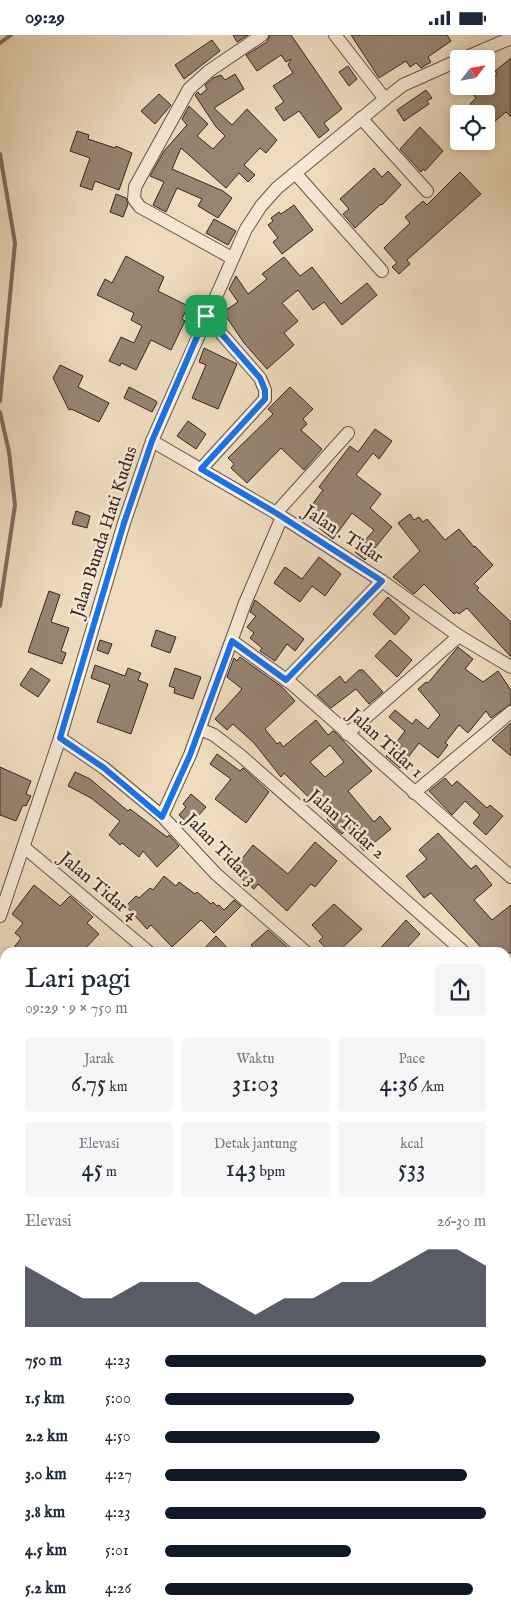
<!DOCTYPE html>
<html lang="id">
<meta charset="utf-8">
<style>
body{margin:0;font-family:"IM FELL English",serif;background:#f6f6f7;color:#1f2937;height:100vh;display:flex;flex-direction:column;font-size:19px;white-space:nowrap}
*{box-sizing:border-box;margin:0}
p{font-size:16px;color:#747a83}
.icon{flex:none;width:28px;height:28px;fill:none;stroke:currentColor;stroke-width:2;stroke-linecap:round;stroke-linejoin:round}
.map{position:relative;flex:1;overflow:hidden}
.details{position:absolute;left:0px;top:912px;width:511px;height:668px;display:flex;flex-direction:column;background:#fff;border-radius:15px 15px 0 0;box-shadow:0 2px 8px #0003}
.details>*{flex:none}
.needle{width:32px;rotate:59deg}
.fabs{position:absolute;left:450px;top:15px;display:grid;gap:10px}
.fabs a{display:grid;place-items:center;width:45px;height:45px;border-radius:5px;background:#fff;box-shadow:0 2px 8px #0003;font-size:25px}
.pin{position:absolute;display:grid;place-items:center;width:42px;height:42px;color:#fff;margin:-21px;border-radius:10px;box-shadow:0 2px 8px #0006}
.round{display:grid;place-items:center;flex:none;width:52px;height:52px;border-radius:5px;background:#f6f6f7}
.head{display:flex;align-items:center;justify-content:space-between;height:85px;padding:0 25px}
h1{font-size:28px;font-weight:600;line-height:38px}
.stats{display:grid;grid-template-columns:repeat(3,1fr);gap:8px;height:85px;padding:5px 25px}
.stats div{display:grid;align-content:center;border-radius:5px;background:#f6f6f7;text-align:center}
.stats b{font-size:25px;font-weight:600}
.stats small{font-size:14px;font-weight:400}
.stats p{font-size:14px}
.chart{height:140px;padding:10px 25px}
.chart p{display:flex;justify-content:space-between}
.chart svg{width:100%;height:90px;margin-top:5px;fill:#111827;opacity:.7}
ul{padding:0 25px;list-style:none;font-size:16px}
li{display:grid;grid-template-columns:80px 60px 1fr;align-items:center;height:38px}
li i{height:12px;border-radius:6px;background:#111827}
.status{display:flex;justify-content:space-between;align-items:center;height:35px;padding:0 25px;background:#fff;direction:ltr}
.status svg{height:14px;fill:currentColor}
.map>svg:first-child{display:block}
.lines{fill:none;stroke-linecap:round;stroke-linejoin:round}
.stream{stroke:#7f6e5f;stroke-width:4}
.building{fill:#968573;stroke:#362621;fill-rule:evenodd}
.minor-casing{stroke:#645448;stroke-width:14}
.major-casing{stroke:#362621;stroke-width:17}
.minor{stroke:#f5e8d5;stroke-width:12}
.major{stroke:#efdcbf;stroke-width:15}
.route-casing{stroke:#fff;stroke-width:10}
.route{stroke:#1a73e8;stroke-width:6}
.labels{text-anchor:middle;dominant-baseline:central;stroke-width:5;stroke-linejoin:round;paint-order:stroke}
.street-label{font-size:18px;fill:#362621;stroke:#f5e8d5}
</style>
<div class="status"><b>09:29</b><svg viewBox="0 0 49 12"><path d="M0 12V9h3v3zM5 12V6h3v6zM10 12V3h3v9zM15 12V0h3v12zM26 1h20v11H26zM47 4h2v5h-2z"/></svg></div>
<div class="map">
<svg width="511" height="1580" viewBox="0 0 511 1580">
<rect width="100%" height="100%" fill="#efdcbf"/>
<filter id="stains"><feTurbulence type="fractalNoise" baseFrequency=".004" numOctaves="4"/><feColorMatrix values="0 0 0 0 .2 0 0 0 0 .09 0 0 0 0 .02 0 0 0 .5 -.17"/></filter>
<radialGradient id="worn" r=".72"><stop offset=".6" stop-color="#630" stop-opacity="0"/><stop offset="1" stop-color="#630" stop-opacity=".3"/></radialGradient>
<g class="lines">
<g class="stream">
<path d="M0 8 11 0"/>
<path d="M0 119 15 208 0 366"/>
<path d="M0 377 9 417 15 470 0 571"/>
</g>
</g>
<g class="building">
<path d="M233 0H248L237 7Z"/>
<path d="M270 0H291L342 74 324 88 329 95 319 103 299 76 284 86 275 73 284 67 273 51 293 38 288 30 291 24 286 27 281 20 257 36 246 20 267 7Z"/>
<path d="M351 0H447L451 6 428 22 431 27 421 33 416 28 410 32 406 26 379 43Z"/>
<path d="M212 5 220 16 184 44 175 30Z"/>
<path d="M511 23V82L506 77 494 87 487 79H478L470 69 476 63 471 57 478 51H486V48L497 39 495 36Z"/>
<path d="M348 31 357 44 349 51 339 37Z"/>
<path d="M235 39 244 54 214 73 232 90 247 74 277 105 266 118 260 113 244 130 255 140 248 147 239 138 226 153 181 113 172 134 223 156 232 163 218 183 198 171 202 164 177 153 166 177 153 170 164 147 150 141 164 116 187 90 182 84 189 71 208 89 197 101 213 114 225 101 216 92 195 60 198 57 200 60 207 54 205 50 213 43 221 40 225 45Z"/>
<path d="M426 55 432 63 427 66 429 69 404 86 397 75Z"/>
<path d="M159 59 171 70 155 89 141 76Z"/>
<path d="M420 92 443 116 425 136 423 134 421 137 400 114Z"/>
<path d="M77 96 89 100 88 104 115 113 116 111 132 118 119 155 95 146 92 155 80 151 90 123 70 116Z"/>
<path d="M374 133 382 142 388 136 401 150 382 170 381 169 355 193 343 179 349 174 340 164Z"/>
<path d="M460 137 481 159 407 225 410 229 399 239 392 232 397 228 384 213 410 188 405 182 423 166 427 170Z"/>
<path d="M116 159 126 163 128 169 123 182 110 177Z"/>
<path d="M294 170 313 195 282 219 273 207 278 203 268 190 273 186 271 183 279 177 281 179Z"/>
<path d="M214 184 236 196 228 210 206 198Z"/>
<path d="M126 221 164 242 158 256 188 271 182 284 185 286 171 315 151 305 136 335 121 328 120 331 109 326 121 302 134 308 142 291 131 285 134 278 97 260 105 244 112 248Z"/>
<path d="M284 222 300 241 312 232 341 269 367 248 377 260 342 290 324 267 313 275 298 255 282 268 298 286 284 298 294 310 267 334 244 308 223 277 238 267 229 254 236 241 248 259 267 244 262 239Z"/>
<path d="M204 313 237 329 218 374 192 363 206 330 199 327Z"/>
<path d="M60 330 83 341 78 352 109 368 99 387 71 374 69 375 53 343Z"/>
<path d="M129 352 156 366 157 368 152 377 124 363Z"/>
<path d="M290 352 313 374 303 384 307 389 301 395 322 414 304 435 281 413 247 448 231 433 234 429 228 423 273 379 268 374Z"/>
<path d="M188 386 206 399 196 414 177 401Z"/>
<path d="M375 394 392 406 379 424 373 418 356 440 381 459 370 473 392 492 365 525 355 517 374 495 352 478 333 504 319 493 322 489 306 478 323 455 319 452 350 411 358 417Z"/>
<path d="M76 476 90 481 87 493 72 489Z"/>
<path d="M410 479 414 485 419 482 423 487 427 484 445 505 459 494 474 512 475 511 493 530 474 549 479 553 477 555 511 587V622L467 573 459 579 457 577 454 579 424 549 414 559 393 542 420 516 398 488Z"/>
<path d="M319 522 341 539 325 561 312 551 300 567 274 548 285 532 302 544Z"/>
<path d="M49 556 60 560 51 587 69 593 61 616 66 618 62 629 28 617Z"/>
<path d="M388 562 410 583 395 600 373 579Z"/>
<path d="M255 565 304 604 295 616 287 609 275 626 260 616 262 613 250 603 254 598 247 592 256 581 250 577Z"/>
<path d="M156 595 176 602 170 618 151 611Z"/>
<path d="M100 605 112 609 108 619 97 615Z"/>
<path d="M390 605 412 625 397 642 375 621Z"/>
<path d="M458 612 473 624 465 634 483 647 498 636 511 655V669L491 683 486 676 468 698 459 690 445 708 448 710 438 723 419 708 400 733 386 721 405 696 389 682 395 675 412 689 416 684 428 694 440 680 418 654 426 647 428 648Z"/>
<path d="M240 622 282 652 295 666 265 694 277 709 280 707 283 712 316 685 328 700 333 696 335 697 372 736 348 756 374 787 380 781 391 794 364 816 346 795 342 799 335 793 327 784 329 782 284 738 281 742 254 708 233 689 227 695 215 684 242 654 227 642 234 623 237 626ZM330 710 344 727 325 742 310 727Z"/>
<path d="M95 630 125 641 128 633 141 638 138 645 148 649 131 699 97 687 110 650 91 643Z"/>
<path d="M31 633 50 645 38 662 20 650Z"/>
<path d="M175 633 201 642 193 664 174 658 175 653 169 651Z"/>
<path d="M359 635H363L383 657 369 669 356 654 331 673 317 660 340 641 345 648Z"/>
<path d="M511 688V721L492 705Z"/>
<path d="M217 719 240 736 243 733 269 757 246 788 215 764 231 744 210 729Z"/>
<path d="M0 732 31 746 26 759 31 761 26 771 23 770 16 786 0 780Z"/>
<path d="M75 737 90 744 128 776 130 774 167 802 169 800 179 811 157 832 143 816 139 822 122 808 120 810 109 800 120 786 91 763 68 751Z"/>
<path d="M445 743 452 751 457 746 487 773 490 770 503 781 486 800 473 788 480 780 465 766 452 780 429 756Z"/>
<path d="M191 759 206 772 190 790 179 780 186 772 183 769Z"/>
<path d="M438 798 471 834 476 830 492 850 474 865 492 885 511 870V918H486L431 858 424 863 406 841 427 824 419 815Z"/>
<path d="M315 807 337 826 315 852 311 849 287 876 258 849 254 854 232 836 253 810 288 839Z"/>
<path d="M164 841 176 851 179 847 195 859 197 857 211 869 213 867 217 871 219 870 224 875 234 865 241 871 214 898 201 885 172 912 151 890 147 894 126 871 136 861 139 863 150 853 153 855Z"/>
<path d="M34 850 60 871 70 861 93 882 87 888 99 899 81 918H10L21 903 15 898 23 888 12 879Z"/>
<path d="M334 869 362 894 337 918H330L319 906 323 902 312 890Z"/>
<path d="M406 885 420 899 402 918H376Z"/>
<path d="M268 895 294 918H258L251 910Z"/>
<path d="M216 901 232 918H200Z"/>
</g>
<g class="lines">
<g class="minor-casing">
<g id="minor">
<path d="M335 0 385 64"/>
<path d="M462 24 511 3"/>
<path d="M361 83 427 156"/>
<path d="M296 139 382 236"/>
<path d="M232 223 140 172 134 164 135 152 189 54 209 36 262 0"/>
<path d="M152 406 276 478 382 546 459 601 511 632"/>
<path d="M201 434 265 364V355L260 343 206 281"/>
<path d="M276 478 348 398"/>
<path d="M232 606 292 649 511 842"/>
<path d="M286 645 382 546"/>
<path d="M200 694 214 700 240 720 465 918"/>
<path d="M347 699 459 601"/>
<path d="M60 703 104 733 162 781 216 839 307 918"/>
<path d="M414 758 511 677"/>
<path d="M162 781 190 720 245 568 282 482"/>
<path d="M25 813 150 918"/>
<path d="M0 881 60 703 124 488 152 406 246 194 261 171 277 153 385 64 403 50 459 25"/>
<path d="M506 955 511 959"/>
<path d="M506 998 511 995"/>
<path d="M506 1088 511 1093"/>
<path d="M0 1171 5 1177"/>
<path d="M506 1207 511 1212"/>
<path d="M0 1325 5 1330"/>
<path d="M0 1422 5 1409"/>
<path d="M0 1449 5 1446"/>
<path d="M0 1471 5 1477"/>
<path d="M83 1575 87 1580"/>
<path d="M221 1575 226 1580"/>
<path d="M96 1580 104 1575"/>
</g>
</g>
<g class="major-casing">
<g id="major">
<path d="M0 990 5 993"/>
<path d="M0 1048 5 1052"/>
<path d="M506 1494 511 1499"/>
<path d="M492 1575 496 1580"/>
</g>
</g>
<use href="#minor" class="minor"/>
<use href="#major" class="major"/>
</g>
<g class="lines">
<g class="route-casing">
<path id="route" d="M206 281 260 343 265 355V364L201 434 276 478 382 546 286 645 232 606 190 720 162 782 104 733 60 703 124 488 152 406Z"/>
</g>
<use href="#route" class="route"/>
</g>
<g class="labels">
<g class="street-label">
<text transform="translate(105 497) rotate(-72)">Jalan Bunda Hati Kudus</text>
<text transform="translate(343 500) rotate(33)">Jalan . Tidar</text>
<text transform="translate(385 709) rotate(42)">Jalan Tidar 1</text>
<text transform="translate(346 790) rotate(41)">Jalan Tidar 2</text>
<text transform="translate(220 815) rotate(45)">Jalan Tidar 3</text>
<text transform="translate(98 852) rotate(40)">Jalan Tidar 4</text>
</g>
</g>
<rect width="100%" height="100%" filter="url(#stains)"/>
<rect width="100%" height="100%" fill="url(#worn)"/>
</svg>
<div class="fabs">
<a><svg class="needle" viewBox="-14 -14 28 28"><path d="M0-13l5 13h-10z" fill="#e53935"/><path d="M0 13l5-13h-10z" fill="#747a83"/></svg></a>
<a><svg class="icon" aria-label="locate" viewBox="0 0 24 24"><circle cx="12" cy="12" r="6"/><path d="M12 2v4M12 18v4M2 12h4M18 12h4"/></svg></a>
</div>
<div class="pin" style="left:206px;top:281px;background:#1e9e55"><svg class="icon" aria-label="arrive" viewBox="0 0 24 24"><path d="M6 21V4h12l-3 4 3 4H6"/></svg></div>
<section class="details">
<div class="head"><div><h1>Lari pagi</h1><p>09:29 · 9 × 750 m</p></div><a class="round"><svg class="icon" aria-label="share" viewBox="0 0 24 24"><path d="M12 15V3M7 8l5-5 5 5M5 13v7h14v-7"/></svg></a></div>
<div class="stats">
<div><p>Jarak</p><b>6.75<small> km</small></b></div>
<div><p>Waktu</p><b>31:03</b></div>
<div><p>Pace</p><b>4:36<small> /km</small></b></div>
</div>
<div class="stats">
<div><p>Elevasi</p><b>45<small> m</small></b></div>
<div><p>Detak jantung</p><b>143<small> bpm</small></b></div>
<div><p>kcal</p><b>533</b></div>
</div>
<div class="chart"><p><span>Elevasi</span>26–30 m</p>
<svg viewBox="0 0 160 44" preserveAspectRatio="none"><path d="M0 44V14L10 22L20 30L30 30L40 22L50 22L60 22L70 30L80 38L90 30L100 30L110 22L120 22L130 14L140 6L150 6L160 14V44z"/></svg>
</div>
<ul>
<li><b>750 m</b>4:23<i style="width:100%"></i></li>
<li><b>1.5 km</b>5:00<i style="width:59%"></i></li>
<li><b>2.2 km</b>4:50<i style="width:67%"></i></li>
<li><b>3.0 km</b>4:27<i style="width:94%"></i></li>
<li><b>3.8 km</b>4:23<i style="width:100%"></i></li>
<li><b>4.5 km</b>5:01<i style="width:58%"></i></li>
<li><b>5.2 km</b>4:26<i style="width:96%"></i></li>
</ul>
</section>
</div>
